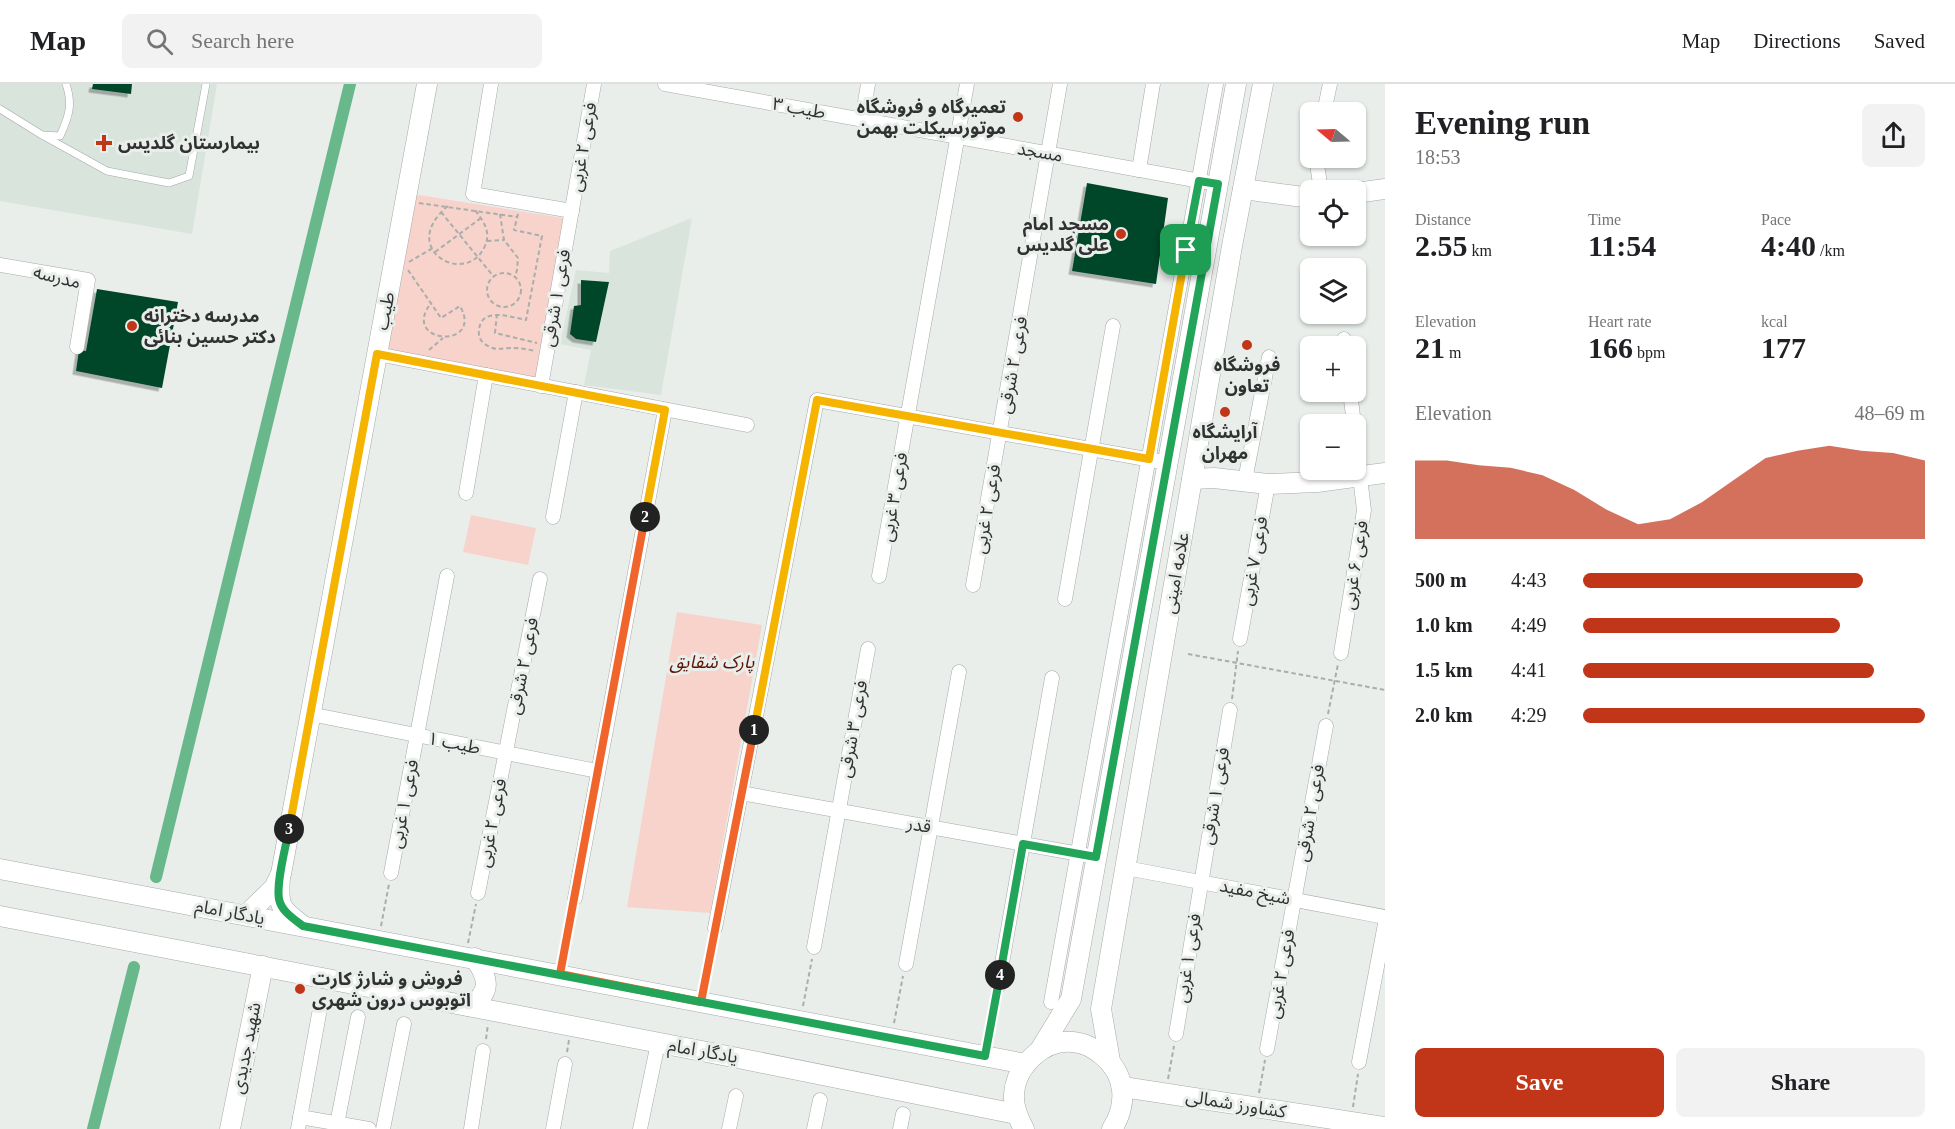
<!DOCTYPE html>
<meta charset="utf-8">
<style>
body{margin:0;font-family:"Times New Roman","Noto Sans Arabic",serif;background:#f2f2f2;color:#202124;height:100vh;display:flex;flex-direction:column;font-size:22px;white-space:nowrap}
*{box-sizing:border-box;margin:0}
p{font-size:20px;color:#757577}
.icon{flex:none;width:33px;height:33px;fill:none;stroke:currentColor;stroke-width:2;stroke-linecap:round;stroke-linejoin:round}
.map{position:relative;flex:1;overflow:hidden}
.drawer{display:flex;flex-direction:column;background:#fff;width:570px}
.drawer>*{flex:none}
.needle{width:39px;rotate:289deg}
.fabs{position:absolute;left:1300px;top:18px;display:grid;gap:12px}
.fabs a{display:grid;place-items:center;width:66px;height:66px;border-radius:9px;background:#fff;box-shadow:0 2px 4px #0004;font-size:30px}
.pin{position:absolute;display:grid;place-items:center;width:51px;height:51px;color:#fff;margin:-26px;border-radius:12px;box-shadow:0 3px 9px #0006}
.km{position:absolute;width:30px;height:30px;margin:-15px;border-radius:50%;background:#222;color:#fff;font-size:16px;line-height:30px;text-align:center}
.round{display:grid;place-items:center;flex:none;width:63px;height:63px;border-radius:9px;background:#f2f2f2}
.overview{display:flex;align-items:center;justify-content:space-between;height:102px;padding:0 30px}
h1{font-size:33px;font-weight:700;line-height:45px}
.stats{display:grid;grid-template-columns:repeat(3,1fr);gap:9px;height:102px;padding:6px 30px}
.stats div{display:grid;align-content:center}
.stats b{font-size:30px;font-weight:700}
.stats small{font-size:16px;font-weight:400}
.stats p{font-size:16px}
.chart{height:168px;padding:12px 30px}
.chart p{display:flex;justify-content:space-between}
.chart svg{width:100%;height:108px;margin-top:6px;fill:#c13619;opacity:.7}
.button{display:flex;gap:12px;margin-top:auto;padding:12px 30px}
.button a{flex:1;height:69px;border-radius:9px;background:#c13619;color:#fff;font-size:24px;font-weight:700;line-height:69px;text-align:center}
.button a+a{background:#f2f2f2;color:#202124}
ul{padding:0 30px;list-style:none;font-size:20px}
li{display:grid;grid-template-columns:96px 72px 1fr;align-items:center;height:45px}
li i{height:15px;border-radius:8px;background:#c13619}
header{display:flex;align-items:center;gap:36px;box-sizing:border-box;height:84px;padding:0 30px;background:#fff;border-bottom:2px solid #e0e0e0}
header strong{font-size:28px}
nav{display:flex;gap:33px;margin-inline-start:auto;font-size:21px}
.search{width:420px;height:54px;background:#f2f2f2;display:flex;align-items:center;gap:15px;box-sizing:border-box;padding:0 21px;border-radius:9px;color:#757577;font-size:22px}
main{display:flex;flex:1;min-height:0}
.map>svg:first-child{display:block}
.built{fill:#d9e4dd;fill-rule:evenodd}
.green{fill:#f7d3cb}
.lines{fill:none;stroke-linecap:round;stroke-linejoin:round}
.canal{stroke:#68b88b;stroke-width:12}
.building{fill:#004729;filter:url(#shadow)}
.lane-casing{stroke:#a5a9a7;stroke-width:8}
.street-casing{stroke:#a5a9a7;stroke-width:15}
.secondary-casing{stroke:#a5a9a7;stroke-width:21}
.path{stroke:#aaaeab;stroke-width:2;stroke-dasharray:4.5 3;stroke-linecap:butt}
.lane{stroke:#fff;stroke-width:7}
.street{stroke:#fff;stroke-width:14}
.secondary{stroke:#fff;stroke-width:20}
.split-1-casing{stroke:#fff;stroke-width:12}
.split-2-casing{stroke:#fff;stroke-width:12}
.split-3-casing{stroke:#fff;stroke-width:12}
.split-4-casing{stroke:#fff;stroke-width:12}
.split-5-casing{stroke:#fff;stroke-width:12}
.split-1{stroke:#f5b400;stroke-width:8}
.split-2{stroke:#f0652b;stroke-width:8}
.split-3{stroke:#f5b400;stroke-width:8}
.split-4{stroke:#22a559;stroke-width:8}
.split-5{stroke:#22a559;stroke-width:8}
.poi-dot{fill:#c13619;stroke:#e9eeeb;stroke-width:2}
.labels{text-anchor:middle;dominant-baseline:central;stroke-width:6;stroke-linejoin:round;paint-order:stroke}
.poi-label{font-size:18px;font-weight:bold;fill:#303231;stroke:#e9eeeb;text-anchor:start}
.street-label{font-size:18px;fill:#303231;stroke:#e9eeeb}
.park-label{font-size:18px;font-style:italic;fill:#5c1405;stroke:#e9eeeb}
</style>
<header>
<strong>Map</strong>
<div class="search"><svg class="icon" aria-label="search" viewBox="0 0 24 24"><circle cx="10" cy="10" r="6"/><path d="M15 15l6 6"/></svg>Search here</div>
<nav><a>Map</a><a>Directions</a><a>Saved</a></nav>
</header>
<main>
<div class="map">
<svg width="1385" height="1045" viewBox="0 0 1385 1045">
<defs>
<filter id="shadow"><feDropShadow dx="-3.5" dy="3.5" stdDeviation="0" flood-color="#0004"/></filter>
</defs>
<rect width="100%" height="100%" fill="#e9eeeb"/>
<g class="built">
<path d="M0 0H217L192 150 0 117Z"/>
<path d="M692 134 661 311 584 301 591 266 560 260 576 186 609 189 610 167ZM581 196 609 198 596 258 576 255 570 250 574 222 581 221Z"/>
</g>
<g class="green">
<path d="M413 110 563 134 537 294 385 265Z"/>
<path d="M471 431 536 444 528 481 463 468Z"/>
<path d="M677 528 762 541 710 829 627 823Z"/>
</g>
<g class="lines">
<g class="canal">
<path d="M156 793 350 0"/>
<path d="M93 1045 134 883"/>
</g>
</g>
<g class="building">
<path d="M93 0H132L131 10 92 5Z"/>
<path d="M1087 99 1168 114 1156 200 1072 187Z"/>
<path d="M581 196 609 198 596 258 576 255 570 250 574 222 581 221Z"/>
<path d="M97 205 178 218 162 304 76 287 79 266 86 267Z"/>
</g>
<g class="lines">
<g class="lane-casing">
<g id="lane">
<path d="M0 25 42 51 60 52C69 32 73 21 66 0"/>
<path d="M42 51 107 87 169 99 189 92 206 0"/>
</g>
</g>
<g class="street-casing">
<g id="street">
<path d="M491 0 473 110 572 127"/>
<path d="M665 0 1206 98"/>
<path d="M1324 28 1330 0"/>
<path d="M862 36 868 0"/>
<path d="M1316 74 1321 106"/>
<path d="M1139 86 1153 0"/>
<path d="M0 181 88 196 77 263"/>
<path d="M1344 255 1345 262"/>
<path d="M377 270 747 341"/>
<path d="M541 302 594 0"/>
<path d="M1350 308 1354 340"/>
<path d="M1245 396 1269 273"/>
<path d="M466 409 486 291"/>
<path d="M553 433 576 308"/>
<path d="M879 492 967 0"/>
<path d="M973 501 1060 0"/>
<path d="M1065 515 1113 242"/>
<path d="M1240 555 1268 400"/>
<path d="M1341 569 1364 426 1356 360"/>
<path d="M310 630 597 687"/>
<path d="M741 709 1085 771"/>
<path d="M1126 784 1385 833"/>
<path d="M391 789 447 492"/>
<path d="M478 809 540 495"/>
<path d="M575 814 665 326"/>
<path d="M715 844 817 316 1157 377"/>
<path d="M814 863 868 565"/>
<path d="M906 880 959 588"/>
<path d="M998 902 1052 594"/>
<path d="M1051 918 1216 0"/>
<path d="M1176 950 1230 626"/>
<path d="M1267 965 1326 642"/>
<path d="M1359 978 1385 840"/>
<path d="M300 1033 369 1045"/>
<path d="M298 1045 319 930"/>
<path d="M336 1045 358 933"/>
<path d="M383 1045 404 940"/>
<path d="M471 1045 483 967"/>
<path d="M553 1045 565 980"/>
<path d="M640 1045 658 959"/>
<path d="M729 1045 736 1012"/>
<path d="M814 1045 820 1016"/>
<path d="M900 1045 903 1030"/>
</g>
</g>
<g class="secondary-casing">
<g id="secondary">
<path d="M1243 105 1311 114"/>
<path d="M1356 109 1385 105"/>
<path d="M1192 395 1214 394 1268 400 1317 398 1385 389"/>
<path d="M0 785 1026 980"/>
<path d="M280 792C278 822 279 824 303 842"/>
<path d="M246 831 274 804 281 790 427 0"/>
<path d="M0 832 743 975 1016 1030"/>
<path d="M469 922C493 909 488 893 475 874"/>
<path d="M1040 966 1071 915 1236 0"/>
<path d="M1110 977 1101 925 1232 162 1263 0"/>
<path d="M1123 1003 1385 1043"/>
<path d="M230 1045 263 882"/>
<path d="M1024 1045C1018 1034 1013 1023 1014 1010 1016 981 1044 955 1073 958 1085 959 1093 964 1102 971 1126 990 1128 1020 1112 1045"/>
</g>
</g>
<g class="path">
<path d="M419 119 517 133"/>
<path d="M448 122C397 164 464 203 484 164 492 149 484 138 475 126"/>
<path d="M441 128 494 193"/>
<path d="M500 130 504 156 518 174 517 186 515 193"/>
<path d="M518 130 514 146 542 152 526 236C511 233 480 222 479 247 478 254 482 259 488 262 496 267 503 264 511 264 519 264 527 265 535 267"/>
<path d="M487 157 504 156"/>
<path d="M435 168 481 134"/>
<path d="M409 178 433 164"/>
<path d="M408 186 441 234 460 222C485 266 399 260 431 219"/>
<circle cx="504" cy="206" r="17"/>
<path d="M497 230 495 249 537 259"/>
<path d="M429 266 443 254"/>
<path d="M1188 570 1385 606"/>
<path d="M1232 615 1238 567"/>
<path d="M1328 630 1338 580"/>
<path d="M381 842 389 800"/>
<path d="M468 859 476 820"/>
<path d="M563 876 572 826"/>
<path d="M704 903 713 856"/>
<path d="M803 922 812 875"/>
<path d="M894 939 903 892"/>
<path d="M486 955 488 940"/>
<path d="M988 958 996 913"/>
<path d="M567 968 569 956"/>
<path d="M1168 995 1174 962"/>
<path d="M1259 1009 1265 976"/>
<path d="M1353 1023 1358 990"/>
</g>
<use href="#lane" class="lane"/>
<use href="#street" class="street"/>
<use href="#secondary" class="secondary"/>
</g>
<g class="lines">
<g class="split-1-casing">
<path id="split-1" d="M754 646 817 316 1149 375 1186 166"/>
</g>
<g class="split-2-casing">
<path id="split-2" d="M645 433 560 890 701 918 754 646"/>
</g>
<g class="split-3-casing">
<path id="split-3" d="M289 745 377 270 665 326 645 433"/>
</g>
<g class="split-4-casing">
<path id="split-4" d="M289 745C286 763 276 797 279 815 281 827 294 835 303 842L985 972 1000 891"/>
</g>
<g class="split-5-casing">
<path id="split-5" d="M1000 891 1023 760 1096 773 1218 100 1199 97 1186 166"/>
</g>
<use href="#split-1" class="split-1"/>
<use href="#split-2" class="split-2"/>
<use href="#split-3" class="split-3"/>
<use href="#split-4" class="split-4"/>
<use href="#split-5" class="split-5"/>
</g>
<g class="poi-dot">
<circle cx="1018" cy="33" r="6"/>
<path d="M101 50h6v6h6v6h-6v6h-6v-6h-6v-6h6z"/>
<circle cx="1121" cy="150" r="6"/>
<circle cx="132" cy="242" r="6"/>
<circle cx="1247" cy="261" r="6"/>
<circle cx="1225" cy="328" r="6"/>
<circle cx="300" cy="905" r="6"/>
</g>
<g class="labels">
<g class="poi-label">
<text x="1006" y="23" text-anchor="end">تعمیرگاه و فروشگاه<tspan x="1006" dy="21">موتورسیکلت بهمن</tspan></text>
<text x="118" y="59">بیمارستان گلدیس</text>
<text x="1109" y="140" text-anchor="end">مسجد امام<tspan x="1109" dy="21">علی گلدیس</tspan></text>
<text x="144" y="232">مدرسه دخترانه<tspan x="144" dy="21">دکتر حسین بنائی</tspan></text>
<text x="1247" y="281" text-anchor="middle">فروشگاه<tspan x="1247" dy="21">تعاون</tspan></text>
<text x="1225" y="348" text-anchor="middle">آرایشگاه<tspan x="1225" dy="21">مهران</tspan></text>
<text x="312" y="895">فروش و شارژ کارت<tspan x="312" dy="21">اتوبوس درون شهری</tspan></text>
</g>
<g class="street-label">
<text transform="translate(799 24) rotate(10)">طیب ۳</text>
<text transform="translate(583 63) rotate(-80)">فرعی ۲ غربی</text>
<text transform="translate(1040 68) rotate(10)">مسجد</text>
<text transform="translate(57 193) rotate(14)">مدرسه</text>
<text transform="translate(556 214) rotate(-80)">فرعی ۱ شرقی</text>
<text transform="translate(385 227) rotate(-79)">طیب</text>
<text transform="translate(1013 281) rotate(-80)">فرعی ۲ شرقی</text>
<text transform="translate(894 413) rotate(-80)">فرعی ۳ غربی</text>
<text transform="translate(987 425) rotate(-80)">فرعی ۲ غربی</text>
<text transform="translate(1254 477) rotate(-80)">فرعی ۷ غربی</text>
<text transform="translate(1355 481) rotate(-81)">فرعی ۶ غربی</text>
<text transform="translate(1176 489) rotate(-80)">علامه امینی</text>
<text transform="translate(523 582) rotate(-79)">فرعی ۲ شرقی</text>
<text transform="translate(853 645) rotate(-80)">فرعی ۳ شرقی</text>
<text transform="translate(454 659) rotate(11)">طیب ۱</text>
<text transform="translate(1215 712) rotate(-80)">فرعی ۱ شرقی</text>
<text transform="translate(404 720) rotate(-79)">فرعی ۱ غربی</text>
<text transform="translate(1310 729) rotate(-80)">فرعی ۲ شرقی</text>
<text transform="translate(492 739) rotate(-79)">فرعی ۲ غربی</text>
<text transform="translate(919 741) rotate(10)">قدر</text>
<text transform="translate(1255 808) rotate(11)">شیخ مفید</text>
<text transform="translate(230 828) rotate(11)">یادگار امام</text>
<text transform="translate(1188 874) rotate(-81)">فرعی ۱ غربی</text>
<text transform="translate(1281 890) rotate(-80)">فرعی ۲ غربی</text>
<text transform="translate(246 964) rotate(-79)">شهید جدیدی</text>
<text transform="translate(703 967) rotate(10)">یادگار امام</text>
<text transform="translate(1236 1020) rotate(9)">کشاورز شمالی</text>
</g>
<g class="park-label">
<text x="712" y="578">پارک شقایق</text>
</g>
</g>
</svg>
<div class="fabs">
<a><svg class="needle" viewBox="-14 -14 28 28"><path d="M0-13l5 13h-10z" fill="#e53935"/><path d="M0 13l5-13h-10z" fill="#757577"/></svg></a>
<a><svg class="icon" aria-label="locate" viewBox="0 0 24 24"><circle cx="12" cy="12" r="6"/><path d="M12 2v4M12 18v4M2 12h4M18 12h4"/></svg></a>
<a><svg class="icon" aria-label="layers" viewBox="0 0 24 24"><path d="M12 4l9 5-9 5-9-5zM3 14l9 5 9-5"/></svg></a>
<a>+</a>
<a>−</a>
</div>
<div class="pin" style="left:1186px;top:166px;background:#1e9e55"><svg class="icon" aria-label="arrive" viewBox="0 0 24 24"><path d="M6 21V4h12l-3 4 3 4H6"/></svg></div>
<b class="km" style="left:754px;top:646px">1</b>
<b class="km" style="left:645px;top:433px">2</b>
<b class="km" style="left:289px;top:745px">3</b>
<b class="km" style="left:1000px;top:891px">4</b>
</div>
<section class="drawer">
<div class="overview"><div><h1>Evening run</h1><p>18:53</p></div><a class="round"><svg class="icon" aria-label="share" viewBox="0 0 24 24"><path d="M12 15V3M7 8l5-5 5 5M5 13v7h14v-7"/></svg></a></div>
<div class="stats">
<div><p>Distance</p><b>2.55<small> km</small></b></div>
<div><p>Time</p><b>11:54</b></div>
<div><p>Pace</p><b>4:40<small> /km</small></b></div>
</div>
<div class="stats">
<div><p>Elevation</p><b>21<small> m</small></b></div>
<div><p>Heart rate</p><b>166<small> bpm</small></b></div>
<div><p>kcal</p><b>177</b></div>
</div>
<div class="chart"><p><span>Elevation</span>48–69 m</p>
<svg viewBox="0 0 160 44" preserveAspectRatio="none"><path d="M0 44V12L10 12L20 14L30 15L40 18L50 24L60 32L70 38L80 36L90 29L100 20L110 11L120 8L130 6L140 8L150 9L160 12V44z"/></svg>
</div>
<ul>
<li><b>500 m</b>4:43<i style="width:82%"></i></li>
<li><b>1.0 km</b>4:49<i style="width:75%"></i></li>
<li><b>1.5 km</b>4:41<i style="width:85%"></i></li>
<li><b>2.0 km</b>4:29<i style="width:100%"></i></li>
</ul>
<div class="button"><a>Save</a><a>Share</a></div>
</section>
</main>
